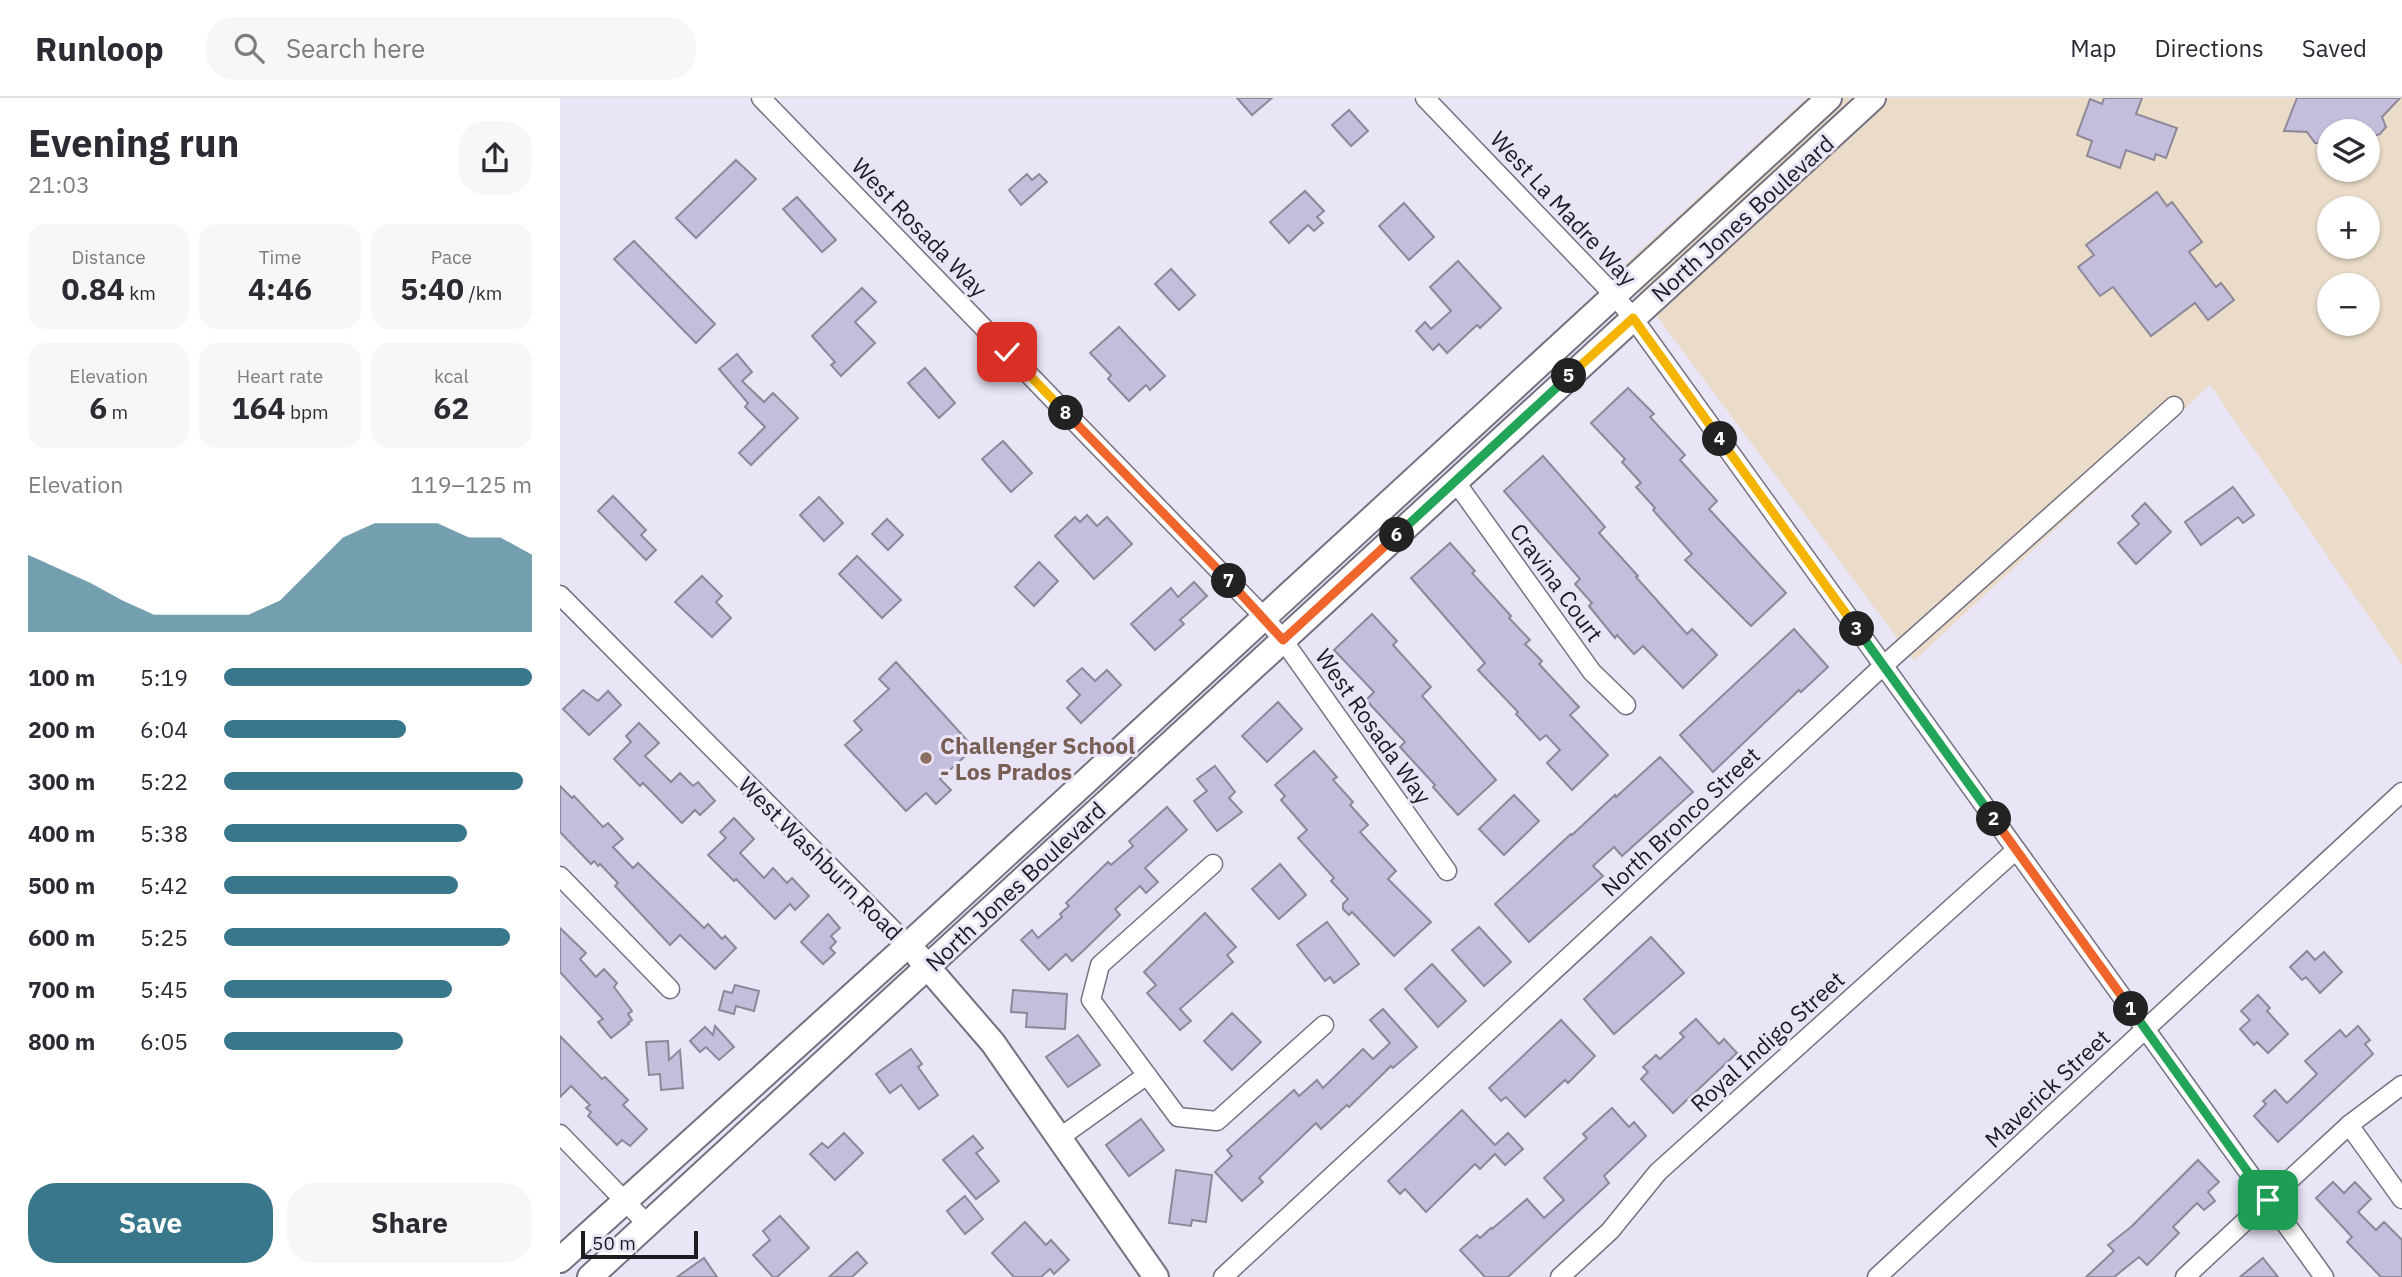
<!DOCTYPE html>
<meta charset="utf-8">
<style>
body{margin:0;font-family:"IBM Plex Sans",sans-serif;background:#f7f7f7;color:#2b2b33;height:100vh;display:flex;flex-direction:column;font-size:26px;white-space:nowrap}
*{box-sizing:border-box;margin:0}
p{font-size:23px;color:#7c7c81}
.icon{flex:none;width:38px;height:38px;fill:none;stroke:currentColor;stroke-width:2;stroke-linecap:round;stroke-linejoin:round}
.map{position:relative;flex:1;overflow:hidden}
.sheet{display:flex;flex-direction:column;background:#fff;width:560px}
.sheet>*{flex:none}
.fabs{position:absolute;left:1757px;top:21px;display:grid;gap:14px}
.fabs a{display:grid;place-items:center;width:63px;height:63px;border-radius:50%;background:#fff;box-shadow:0 2px 5px #0004;font-size:35px}
.scale{position:absolute;left:21px;bottom:18px;width:117px;box-sizing:border-box;padding-left:7px;border:4px solid #1d1b22;border-top:0;font-size:19px;line-height:24px;white-space:nowrap;color:#1d1b22;-webkit-text-stroke:5px #e9e5f7;paint-order:stroke}
.pin{position:absolute;display:grid;place-items:center;width:60px;height:60px;color:#fff;margin:-30px;border-radius:14px;box-shadow:0 4px 10px #0006}
.km{position:absolute;width:35px;height:35px;margin:-18px;border-radius:50%;background:#222;color:#fff;font-size:19px;line-height:35px;text-align:center}
.round{display:grid;place-items:center;flex:none;width:74px;height:74px;border-radius:28px;background:#f7f7f7}
.head{display:flex;align-items:center;justify-content:space-between;height:119px;padding:0 28px}
h1{font-size:38px;font-weight:700;line-height:52px}
.metrics{display:grid;grid-template-columns:repeat(3,1fr);gap:10px;height:119px;padding:7px 28px}
.metrics div{display:grid;align-content:center;border-radius:18px;background:#f7f7f7;text-align:center}
.metrics b{font-size:30px;font-weight:700}
.metrics small{font-size:19px;font-weight:400}
.metrics p{font-size:19px}
.chart{height:196px;padding:14px 28px}
.chart p{display:flex;justify-content:space-between}
.chart svg{width:100%;height:126px;margin-top:7px;fill:#38778c;opacity:.7}
.button{display:flex;gap:14px;margin-top:auto;padding:14px 28px}
.button a{flex:1;height:80px;border-radius:28px;background:#38778c;color:#fff;font-size:28px;font-weight:700;line-height:80px;text-align:center}
.button a+a{background:#f7f7f7;color:#2b2b33}
ul{padding:0 28px;list-style:none;font-size:23px}
li{display:grid;grid-template-columns:112px 84px 1fr;align-items:center;height:52px}
li i{height:18px;border-radius:9px;background:#38778c}
header{display:flex;align-items:center;gap:42px;box-sizing:border-box;height:98px;padding:0 35px;background:#fff;border-bottom:2px solid #e1e1e2}
header strong{font-size:33px}
nav{display:flex;gap:38px;margin-inline-start:auto;font-size:24px}
.search{width:490px;height:63px;background:#f7f7f7;display:flex;align-items:center;gap:18px;box-sizing:border-box;padding:0 24px;border-radius:28px;color:#7c7c81;font-size:26px}
main{display:flex;flex:1;min-height:0}
.map>svg:first-child{display:block}
.commercial{fill:#eadcc9;fill-rule:evenodd}
.building{fill:#c4bddc;stroke:#8c8898;stroke-width:2}
.lines{fill:none;stroke-linecap:round;stroke-linejoin:round}
.street-casing{stroke:#757181;stroke-width:21}
.secondary-casing{stroke:#757181;stroke-width:28}
.street{stroke:#fff;stroke-width:18}
.secondary{stroke:#fff;stroke-width:24}
.split-1-casing{stroke:#fff;stroke-width:14}
.split-2-casing{stroke:#fff;stroke-width:14}
.split-3-casing{stroke:#fff;stroke-width:14}
.split-4-casing{stroke:#fff;stroke-width:14}
.split-5-casing{stroke:#fff;stroke-width:14}
.split-6-casing{stroke:#fff;stroke-width:14}
.split-7-casing{stroke:#fff;stroke-width:14}
.split-8-casing{stroke:#fff;stroke-width:14}
.split-9-casing{stroke:#fff;stroke-width:14}
.split-1{stroke:#22a559;stroke-width:9}
.split-2{stroke:#f0652b;stroke-width:9}
.split-3{stroke:#22a559;stroke-width:9}
.split-4{stroke:#f5b400;stroke-width:9}
.split-5{stroke:#f5b400;stroke-width:9}
.split-6{stroke:#22a559;stroke-width:9}
.split-7{stroke:#f0652b;stroke-width:9}
.split-8{stroke:#f0652b;stroke-width:9}
.split-9{stroke:#f5b400;stroke-width:9}
.education-dot{fill:#8d6e63;stroke:#e9e5f7;stroke-width:2.5}
.labels{text-anchor:middle;dominant-baseline:central;stroke-width:6;stroke-linejoin:round;paint-order:stroke}
.street-label{font-size:23px;fill:#1d1b22;stroke:#e9e5f7}
.education-label{font-size:23px;font-weight:bold;fill:#785e54;stroke:#e9e5f7;text-anchor:start}
</style>
<header>
<strong>Runloop</strong>
<div class="search"><svg class="icon" aria-label="search" viewBox="0 0 24 24"><circle cx="10" cy="10" r="6"/><path d="M15 15l6 6"/></svg>Search here</div>
<nav><a>Map</a><a>Directions</a><a>Saved</a></nav>
</header>
<main>
<section class="sheet">
<div class="head"><div><h1>Evening run</h1><p>21:03</p></div><a class="round"><svg class="icon" aria-label="share" viewBox="0 0 24 24"><path d="M12 15V3M7 8l5-5 5 5M5 13v7h14v-7"/></svg></a></div>
<div class="metrics">
<div><p>Distance</p><b>0.84<small> km</small></b></div>
<div><p>Time</p><b>4:46</b></div>
<div><p>Pace</p><b>5:40<small> /km</small></b></div>
</div>
<div class="metrics">
<div><p>Elevation</p><b>6<small> m</small></b></div>
<div><p>Heart rate</p><b>164<small> bpm</small></b></div>
<div><p>kcal</p><b>62</b></div>
</div>
<div class="chart"><p><span>Elevation</span>119–125 m</p>
<svg viewBox="0 0 160 44" preserveAspectRatio="none"><path d="M0 44V17L10 22L20 27L30 33L40 38L50 38L60 38L70 38L80 33L90 22L100 11L110 6L120 6L130 6L140 11L150 11L160 17V44z"/></svg>
</div>
<ul>
<li><b>100 m</b>5:19<i style="width:100%"></i></li>
<li><b>200 m</b>6:04<i style="width:59%"></i></li>
<li><b>300 m</b>5:22<i style="width:97%"></i></li>
<li><b>400 m</b>5:38<i style="width:79%"></i></li>
<li><b>500 m</b>5:42<i style="width:76%"></i></li>
<li><b>600 m</b>5:25<i style="width:93%"></i></li>
<li><b>700 m</b>5:45<i style="width:74%"></i></li>
<li><b>800 m</b>6:05<i style="width:58%"></i></li>
</ul>
<div class="button"><a>Save</a><a>Share</a></div>
</section>
<div class="map">
<svg width="1842" height="1179" viewBox="0 0 1842 1179">
<rect width="100%" height="100%" fill="#e9e5f7"/>
<path class="commercial" d="M1247 0H1842V567L1650 287 1354 563 1061 170ZM1769 33H1808V72H1769ZM1769 110H1808V149H1769ZM1769 187H1808V226H1769Z"/>
<g class="building">
<path d="M677 0H712L692 17Z"/>
<path d="M1544 0H1582L1576 16 1617 30 1606 60 1596 56 1594 62 1566 52 1560 70 1527 58 1532 43 1517 37 1530 1 1542 6Z"/>
<path d="M1737 0H1840L1822 19 1826 29 1820 36 1808 40V33H1769V45H1755L1747 34 1724 33Z"/>
<path d="M789 12 808 33 791 48 772 27Z"/>
<path d="M176 62 196 81 136 140 116 120Z"/>
<path d="M467 76 472 82 479 76 487 84 461 107 449 92Z"/>
<path d="M745 93 764 113 757 119 763 125 754 133 748 127 729 145 710 124Z"/>
<path d="M1597 94 1607 108 1612 104 1642 144 1629 154 1656 189 1661 185 1674 202 1648 222 1635 205 1591 238 1553 189 1540 198 1518 169 1534 157 1526 147Z"/>
<path d="M237 99 276 142 262 154 223 111Z"/>
<path d="M844 105 874 139 849 162 819 128Z"/>
<path d="M74 143 155 226 136 245 54 161Z"/>
<path d="M898 163 941 210 920 230 917 227 887 255 879 246 873 252 856 233 865 224 871 231 891 213 870 189Z"/>
<path d="M611 171 635 197 619 212 595 186Z"/>
<path d="M302 190 316 204 295 224 315 245 281 278 271 267 275 264 252 238Z"/>
<path d="M559 229 605 278 590 292 586 287 569 303 548 281 551 277 530 255Z"/>
<path d="M177 256 192 274 182 283 204 304 213 295 238 320 191 367 179 355 205 329 185 309 188 305 159 271Z"/>
<path d="M365 270 395 305 379 320 348 285Z"/>
<path d="M1068 290 1094 316 1090 319 1125 357 1120 362 1157 403 1149 411 1226 495 1191 528 1125 462 1132 456 1093 412 1095 410 1076 389 1081 385 1062 364 1065 361 1031 325Z"/>
<path d="M443 343 472 375 451 394 422 361Z"/>
<path d="M983 358 1045 429 1039 435 1078 478 1076 479 1127 536 1132 531 1157 557 1123 590 1083 548 1074 556 1057 537 1055 540 1029 508 1032 505 1015 486 1020 481 944 393Z"/>
<path d="M1673 389 1694 417 1683 425 1678 419 1641 447 1625 424Z"/>
<path d="M53 398 86 432 81 437 96 452 86 462 38 413Z"/>
<path d="M259 399 283 425 264 443 240 417Z"/>
<path d="M1585 405 1611 434 1576 466 1558 445 1579 426 1572 418Z"/>
<path d="M527 417 537 428 547 419 572 446 534 481 495 438 515 419 520 424Z"/>
<path d="M327 421 343 437 328 452 312 436Z"/>
<path d="M890 445 915 473 912 475 951 518 949 520 970 542 965 546 982 563 979 566 1019 609 1010 617 1048 657 1012 692 987 665 1000 652 986 637 980 642 956 616 958 614 918 572 925 565 851 480Z"/>
<path d="M297 458 341 502 322 520 279 476Z"/>
<path d="M479 464 498 483 474 508 455 489Z"/>
<path d="M142 478 162 498 156 504 171 520 152 539 115 504Z"/>
<path d="M634 484 647 498 620 522 624 526 595 552 571 526 611 490 618 499Z"/>
<path d="M812 516 837 543 833 547 871 589 862 598 936 682 898 717 873 689 875 687 840 649 845 644 806 602 814 594 774 552Z"/>
<path d="M1234 531 1268 569 1241 594 1239 592 1153 674 1120 637Z"/>
<path d="M336 564 414 650 380 681 391 692 376 706 366 695 346 713 285 647 302 632 294 623 329 591 319 581Z"/>
<path d="M522 570 535 583 547 572 561 587 521 625 507 610 520 597 507 583Z"/>
<path d="M23 592 38 603 48 593 61 607 29 637 3 611Z"/>
<path d="M718 604 742 631 707 664 682 638Z"/>
<path d="M79 625 99 645 85 658 111 684 120 675 133 688 138 684 155 703 140 717 135 712 122 725 83 685 80 688 54 661 71 644 66 638Z"/>
<path d="M754 653 777 679 773 682 793 704 790 707 808 727 800 734 836 773 828 781 871 824 834 858 792 814 789 817 783 811V806L788 801 771 783 774 780 738 740 747 732 721 702 725 698 715 687Z"/>
<path d="M1100 659 1133 694 1062 758 1054 749 1033 768 1043 778 969 844 935 806 1011 736 1012 737 1055 697 1056 699Z"/>
<path d="M655 668 675 694 669 700 682 714 657 733 634 703 647 693 637 681Z"/>
<path d="M0 688 12 700 14 698 43 729 48 725 63 741 53 749 73 770 78 765 144 830 148 826 162 841 165 838 176 850 155 871 120 837 110 847 55 788 58 785 40 766 38 768 34 763 31 766 0 734Z"/>
<path d="M954 697 979 723 944 757 919 731Z"/>
<path d="M607 709 627 732 585 770 598 784 586 795 580 788 555 811 560 817 524 852 512 863 506 856 489 872 461 842 472 832 478 840 502 819 500 816 509 808 506 805 548 764 551 767 573 748 569 743Z"/>
<path d="M174 720 194 741 180 755 204 780 213 770 227 785 232 780 249 798 235 812 230 806 215 821 176 781 174 783 148 757 166 740 160 734Z"/>
<path d="M720 766 746 797 719 821 692 791Z"/>
<path d="M645 815 676 849 667 857 673 864 620 911 631 923 620 932 587 895 596 887 584 874Z"/>
<path d="M268 816 280 830 271 838 276 844 270 850 275 855 263 866 241 844Z"/>
<path d="M767 824 799 866 774 885 770 879 765 883 737 847Z"/>
<path d="M919 829 951 864 924 888 892 852Z"/>
<path d="M0 830 26 855 20 861 36 879 44 871 57 885 54 889 72 913 68 916 72 922 68 925 69 926 51 940 38 924 43 921 0 874Z"/>
<path d="M1091 839 1124 875 1054 936 1024 901Z"/>
<path d="M1747 853 1755 862 1764 854 1782 874 1760 895 1746 879 1742 882 1730 869Z"/>
<path d="M872 866 906 903 878 929 845 891Z"/>
<path d="M175 887 199 893 194 913 176 908 174 916 159 912 164 893 172 895Z"/>
<path d="M453 892 507 896 505 931 466 929 467 915 451 914Z"/>
<path d="M1698 897 1710 910 1707 913 1728 936 1708 955 1697 944 1694 947 1680 931 1690 922 1681 913Z"/>
<path d="M823 911 857 949 833 970 831 968 789 1009 787 1007 761 1031 756 1025 699 1080 703 1084 682 1103 655 1074 672 1058 667 1052 734 992 739 998 757 982 763 990 803 951 813 961 830 945 810 922Z"/>
<path d="M672 915 701 944 672 972 644 943Z"/>
<path d="M1136 921 1159 946 1164 941 1177 955 1113 1015 1081 981 1088 974 1083 969 1096 957 1100 961 1124 939 1120 935Z"/>
<path d="M1001 922 1035 958 1008 985 1005 982 965 1019 946 999 941 1003 929 990Z"/>
<path d="M155 928 174 949 159 962 146 949 140 954 130 943 145 929 153 937Z"/>
<path d="M1798 928 1810 942 1805 946 1813 956 1718 1044 1694 1018 1706 1006 1703 1003 1715 992 1727 1005 1757 976 1745 963 1780 932 1786 939Z"/>
<path d="M518 937 540 967 508 989 486 959Z"/>
<path d="M0 938 42 981 45 979 68 1002 63 1007 87 1031 70 1048 62 1042 57 1047 28 1018 31 1014 26 1010 30 1007 11 988 0 999Z"/>
<path d="M108 943 109 962 120 952 123 990 101 992 100 976 89 977 86 944Z"/>
<path d="M351 951 362 966 358 969 378 997 359 1011 341 987 330 995 316 976Z"/>
<path d="M1052 1010 1069 1029 1074 1024 1086 1038 1044 1078 1049 1085 948 1179H925L900 1152 917 1137 920 1140 931 1130 932 1131 967 1101 984 1120 1004 1102 984 1080 1027 1040 1023 1036Z"/>
<path d="M902 1012 935 1047 948 1035 963 1051 945 1067 935 1056 920 1071 915 1066 866 1114 845 1091 840 1096 828 1083Z"/>
<path d="M581 1021 604 1052 569 1078 546 1047Z"/>
<path d="M284 1035 303 1055 275 1082 250 1056 262 1045 268 1050Z"/>
<path d="M413 1038 423 1050 416 1055 439 1083 416 1101 383 1062Z"/>
<path d="M1638 1062 1659 1084 1648 1094 1655 1103 1644 1112 1637 1105 1613 1129 1619 1135 1587 1167 1579 1159 1554 1179H1526L1554 1153 1548 1147 1571 1129Z"/>
<path d="M616 1072 652 1077 646 1124 632 1122 631 1128 609 1125Z"/>
<path d="M1773 1084 1784 1095 1795 1084 1811 1101 1798 1114 1816 1132 1824 1124 1842 1142V1179H1821L1787 1144 1792 1139 1756 1100Z"/>
<path d="M405 1098 423 1121 405 1136 387 1113Z"/>
<path d="M220 1118 249 1150 217 1179H213L193 1157 210 1142 203 1133Z"/>
<path d="M465 1124 486 1147 491 1142 509 1162 494 1176 490 1171 481 1179H454L432 1155Z"/>
<path d="M297 1154 307 1165 292 1179H269Z"/>
<path d="M144 1160 157 1179H117Z"/>
<path d="M1703 1160 1718 1179H1680Z"/>
</g>
<g class="lines">
<g class="street-casing">
<g id="street">
<path d="M201 0 704 519 723 542 887 773"/>
<path d="M865 0 1054 197 1073 220 1764 1179"/>
<path d="M895 383 1032 574 1066 607"/>
<path d="M0 497 348 847"/>
<path d="M653 766 540 867 531 902 618 1019 657 1023 764 927"/>
<path d="M0 778 110 891"/>
<path d="M1789 1027 1842 1101"/>
<path d="M0 1036 87 1126"/>
<path d="M499 1040 587 977"/>
<path d="M663 1179 1323 568 1614 308"/>
<path d="M1000 1179 1050 1133 1098 1074 1456 752"/>
<path d="M1317 1179 1842 694"/>
<path d="M1625 1179 1789 1027 1842 987"/>
</g>
</g>
<g class="secondary-casing">
<g id="secondary">
<path d="M358 858 433 945 596 1179"/>
<path d="M0 1162 348 847 1269 0"/>
<path d="M30 1179 1313 0"/>
</g>
</g>
<use href="#street" class="street"/>
<use href="#secondary" class="secondary"/>
</g>
<g class="lines">
<g class="split-1-casing">
<path id="split-1" d="M1571 911 1708 1102"/>
</g>
<g class="split-2-casing">
<path id="split-2" d="M1434 721 1571 911"/>
</g>
<g class="split-3-casing">
<path id="split-3" d="M1297 531 1434 721"/>
</g>
<g class="split-4-casing">
<path id="split-4" d="M1160 341 1297 531"/>
</g>
<g class="split-5-casing">
<path id="split-5" d="M1009 278 1073 220 1160 341"/>
</g>
<g class="split-6-casing">
<path id="split-6" d="M837 437 1009 278"/>
</g>
<g class="split-7-casing">
<path id="split-7" d="M669 483 723 542 837 437"/>
</g>
<g class="split-8-casing">
<path id="split-8" d="M506 315 669 483"/>
</g>
<g class="split-9-casing">
<path id="split-9" d="M447 254 506 315"/>
</g>
<use href="#split-1" class="split-1"/>
<use href="#split-2" class="split-2"/>
<use href="#split-3" class="split-3"/>
<use href="#split-4" class="split-4"/>
<use href="#split-5" class="split-5"/>
<use href="#split-6" class="split-6"/>
<use href="#split-7" class="split-7"/>
<use href="#split-8" class="split-8"/>
<use href="#split-9" class="split-9"/>
</g>
<circle class="education-dot" cx="366" cy="660" r="7"/>
<g class="labels">
<g class="street-label">
<text transform="translate(1004 110) rotate(47)">West La Madre Way</text>
<text transform="translate(1182 120) rotate(-42)">North Jones Boulevard</text>
<text transform="translate(360 129) rotate(46)">West Rosada Way</text>
<text transform="translate(997 484) rotate(54)">Cravina Court</text>
<text transform="translate(814 628) rotate(55)">West Rosada Way</text>
<text transform="translate(1120 723) rotate(-43)">North Bronco Street</text>
<text transform="translate(261 760) rotate(45)">West Washburn Road</text>
<text transform="translate(455 788) rotate(-43)">North Jones Boulevard</text>
<text transform="translate(1207 943) rotate(-42)">Royal Indigo Street</text>
<text transform="translate(1487 990) rotate(-43)">Maverick Street</text>
</g>
<g class="education-label">
<text x="380" y="647">Challenger School<tspan x="380" dy="26">- Los Prados</tspan></text>
</g>
</g>
</svg>
<div class="fabs">
<a><svg class="icon" aria-label="layers" viewBox="0 0 24 24"><path d="M12 4l9 5-9 5-9-5zM3 14l9 5 9-5"/></svg></a>
<a>+</a>
<a>−</a>
</div>
<div class="scale">50 m</div>
<div class="pin" style="left:1708px;top:1102px;background:#1e9e55"><svg class="icon" aria-label="arrive" viewBox="0 0 24 24"><path d="M6 21V4h12l-3 4 3 4H6"/></svg></div>
<div class="pin" style="left:447px;top:254px;background:#d93025"><svg class="icon" aria-label="check" viewBox="0 0 24 24"><path d="M5 12l5 5 9-10"/></svg></div>
<b class="km" style="left:1571px;top:911px">1</b>
<b class="km" style="left:1434px;top:721px">2</b>
<b class="km" style="left:1297px;top:531px">3</b>
<b class="km" style="left:1160px;top:341px">4</b>
<b class="km" style="left:1009px;top:278px">5</b>
<b class="km" style="left:837px;top:437px">6</b>
<b class="km" style="left:669px;top:483px">7</b>
<b class="km" style="left:506px;top:315px">8</b>
</div>
</main>
